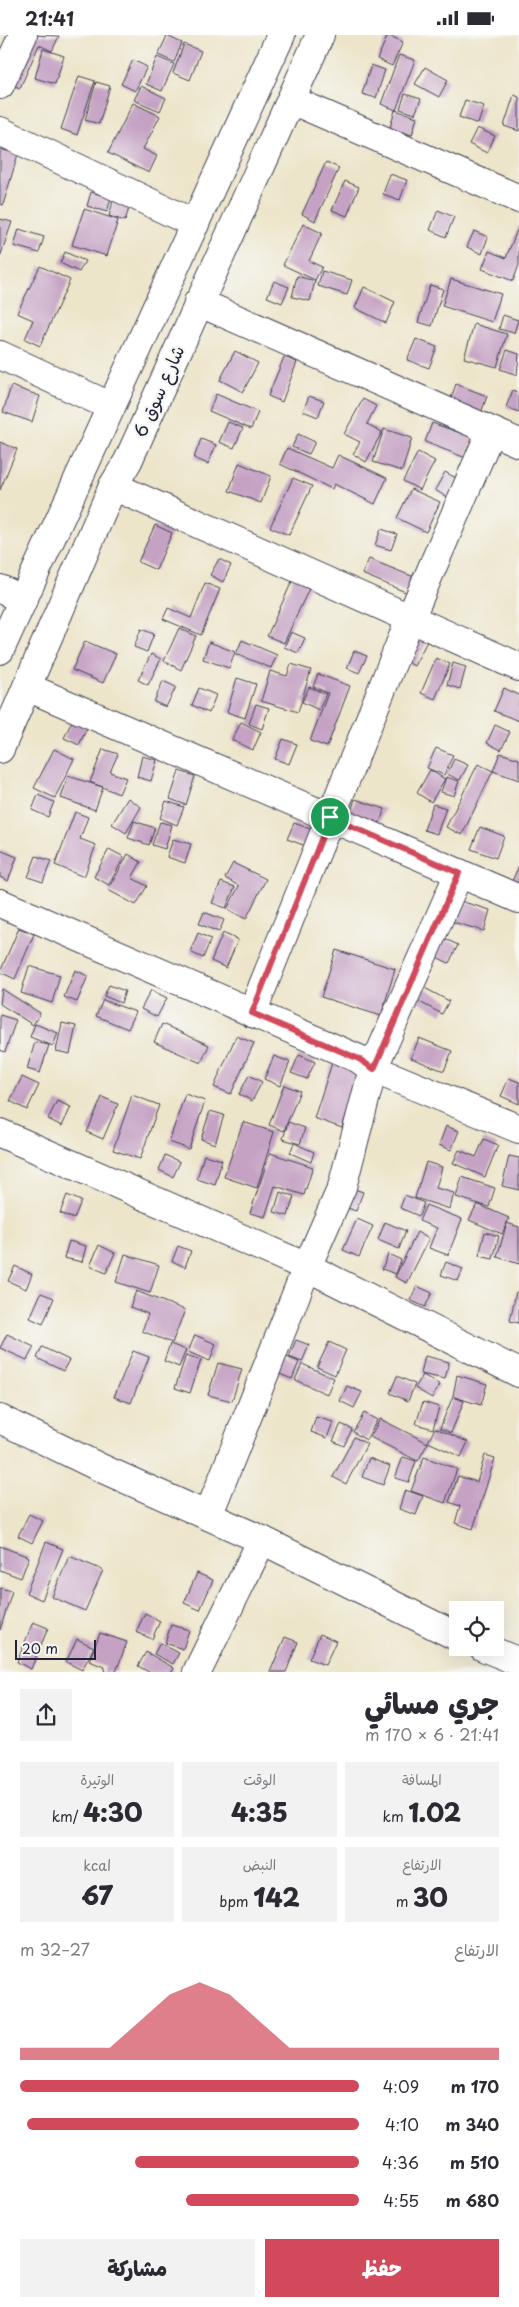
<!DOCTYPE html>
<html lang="ar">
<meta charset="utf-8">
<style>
body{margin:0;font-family:"Playpen Sans","Playpen Sans Arabic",sans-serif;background:#f2f2f3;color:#2b2b33;direction:rtl;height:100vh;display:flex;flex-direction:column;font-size:19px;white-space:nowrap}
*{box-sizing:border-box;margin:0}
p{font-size:16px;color:#7c7c81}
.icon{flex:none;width:28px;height:28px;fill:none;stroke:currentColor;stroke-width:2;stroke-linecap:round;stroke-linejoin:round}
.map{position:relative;height:1637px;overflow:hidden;direction:ltr}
.details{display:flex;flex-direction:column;background:#fff;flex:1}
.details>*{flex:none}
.controls{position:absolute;left:449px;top:1566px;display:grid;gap:10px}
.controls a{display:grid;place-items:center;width:55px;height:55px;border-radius:0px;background:#fff;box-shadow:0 5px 20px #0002;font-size:25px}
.scale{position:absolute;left:15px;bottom:12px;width:81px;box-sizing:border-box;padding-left:5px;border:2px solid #22223b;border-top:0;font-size:14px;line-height:18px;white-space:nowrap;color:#22223b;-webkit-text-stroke:4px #f6f6f2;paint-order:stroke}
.pin{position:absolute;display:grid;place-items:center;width:42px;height:42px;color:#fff;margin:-21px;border:2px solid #fff;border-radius:50%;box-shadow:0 1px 5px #0007}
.round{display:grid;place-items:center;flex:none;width:52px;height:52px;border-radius:0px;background:#f2f2f3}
.summary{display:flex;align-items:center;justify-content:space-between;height:85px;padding:0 20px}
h1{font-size:28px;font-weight:800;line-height:38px}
.stats{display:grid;grid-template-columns:repeat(3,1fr);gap:8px;height:85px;padding:5px 20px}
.stats div{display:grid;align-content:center;border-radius:0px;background:#f2f2f3;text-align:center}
.stats b{font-size:25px;font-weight:800}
.stats small{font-size:14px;font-weight:400}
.stats p{font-size:14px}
.chart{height:140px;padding:10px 20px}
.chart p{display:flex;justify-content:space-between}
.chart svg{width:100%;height:90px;margin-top:5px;fill:#d1495b;opacity:.7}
.action{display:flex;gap:10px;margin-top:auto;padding:10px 20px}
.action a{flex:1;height:58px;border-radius:0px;background:#d1495b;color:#fff;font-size:20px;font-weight:800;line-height:58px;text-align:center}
.action a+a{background:#f2f2f3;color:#2b2b33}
ul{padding:0 20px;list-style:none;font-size:16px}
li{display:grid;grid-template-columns:80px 60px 1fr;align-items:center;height:38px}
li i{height:12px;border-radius:6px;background:#d1495b}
.status{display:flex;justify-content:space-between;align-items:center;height:35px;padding:0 25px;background:#fff;direction:ltr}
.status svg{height:14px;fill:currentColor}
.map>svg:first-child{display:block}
.building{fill:#c5a2c4}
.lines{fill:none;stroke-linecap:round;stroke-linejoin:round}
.minor-casing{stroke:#403f50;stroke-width:30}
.minor{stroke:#fff;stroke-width:28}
.route-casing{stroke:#fff;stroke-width:10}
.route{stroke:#d1495b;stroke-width:6}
.labels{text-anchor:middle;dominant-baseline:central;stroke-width:4.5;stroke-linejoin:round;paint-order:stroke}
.street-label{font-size:18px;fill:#22223b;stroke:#f6f6f2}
</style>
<div class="status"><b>21:41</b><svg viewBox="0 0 49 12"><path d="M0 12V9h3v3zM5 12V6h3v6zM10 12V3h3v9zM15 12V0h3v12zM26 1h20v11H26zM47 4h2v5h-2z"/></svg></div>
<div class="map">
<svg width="519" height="1637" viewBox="0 0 519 1637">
<rect width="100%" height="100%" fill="#f6f6f2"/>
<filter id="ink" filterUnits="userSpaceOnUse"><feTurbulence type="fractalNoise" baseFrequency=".02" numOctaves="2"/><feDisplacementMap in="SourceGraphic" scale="10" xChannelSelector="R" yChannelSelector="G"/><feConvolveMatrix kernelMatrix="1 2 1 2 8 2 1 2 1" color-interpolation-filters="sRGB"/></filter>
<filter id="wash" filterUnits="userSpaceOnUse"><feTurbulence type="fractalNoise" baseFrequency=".0096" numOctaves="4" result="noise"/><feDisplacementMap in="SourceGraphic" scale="20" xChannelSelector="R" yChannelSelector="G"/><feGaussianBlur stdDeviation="1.12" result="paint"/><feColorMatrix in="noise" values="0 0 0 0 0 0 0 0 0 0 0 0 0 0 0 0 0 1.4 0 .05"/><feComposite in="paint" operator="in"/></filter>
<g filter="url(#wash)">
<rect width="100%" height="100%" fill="#ede5ca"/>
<g id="blocks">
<g class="building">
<path d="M27 0 59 1 52 16 39 10 20 53 5 47Z"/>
<path d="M388 0 403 7 392 31 377 24Z"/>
<path d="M167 1 182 8 174 27 158 20Z"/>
<path d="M184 9 201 16 190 45 173 38Z"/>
<path d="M43 14 64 21 55 49 35 43Z"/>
<path d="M399 20 415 25 396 75 381 69Z"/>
<path d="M157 22 174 29 162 56 146 49Z"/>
<path d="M133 25 147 32 135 56 121 49Z"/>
<path d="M371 30 385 35 376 63 362 59Z"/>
<path d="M425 32 448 45 439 62 415 49Z"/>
<path d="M79 41 95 46 77 100 61 94Z"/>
<path d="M96 47 110 51 99 89 85 85Z"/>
<path d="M141 51 166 63 160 76 134 65Z"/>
<path d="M405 59 421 64 415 79 400 74Z"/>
<path d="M514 60 519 62V96L504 91Z"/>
<path d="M465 65 484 71 478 89 459 82Z"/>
<path d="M133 68 160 81 143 114 157 121 149 138 108 118Z"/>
<path d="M395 75 417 82 412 100 390 93Z"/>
<path d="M477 93 495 101 487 118 469 109Z"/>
<path d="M0 114 18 119 3 170 0 169Z"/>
<path d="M326 127 339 133 315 186 302 179Z"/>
<path d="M390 139 407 145 400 165 383 159Z"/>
<path d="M345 146 359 152 347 181 332 175Z"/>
<path d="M91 157 111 163 107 177 87 171Z"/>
<path d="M113 166 130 170 125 186 109 181Z"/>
<path d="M84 174 118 185 107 221 72 210Z"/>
<path d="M438 175 454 182 446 202 430 195Z"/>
<path d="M0 184 12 187 0 222Z"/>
<path d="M303 189 322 198 309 226 322 232 315 245 283 230Z"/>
<path d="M519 190V230L513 246 482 234 489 216 506 223Z"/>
<path d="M19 194 44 202 39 218 14 211Z"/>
<path d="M474 196 488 202 482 219 467 212Z"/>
<path d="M65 217 85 226 79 237 60 228Z"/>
<path d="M40 231 70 245 40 311 25 304 33 285 17 278Z"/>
<path d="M322 236 352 245 347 260 318 251Z"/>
<path d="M297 241 315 246 310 266 292 262Z"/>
<path d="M451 244 501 259 492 287 442 271Z"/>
<path d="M274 246 289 252 282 268 267 262Z"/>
<path d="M430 250 443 254 432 291 418 287Z"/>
<path d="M364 252 395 267 386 288 355 273Z"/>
<path d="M503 280 518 285 514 298 499 294Z"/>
<path d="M474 289 507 299 497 332 464 323Z"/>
<path d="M416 304 437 312 429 333 407 325Z"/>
<path d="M507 315 519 319 517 340 500 334Z"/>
<path d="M235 316 258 328 243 357 220 345Z"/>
<path d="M284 322 297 327 282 367 268 361Z"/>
<path d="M456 349 487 361 481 378 450 366Z"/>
<path d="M11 351 40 361 32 387 3 377Z"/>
<path d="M513 355 519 358V377L506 372Z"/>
<path d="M216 359 258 377 251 394 209 376Z"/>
<path d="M309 361 324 366 318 382 303 376Z"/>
<path d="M363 364 376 371 367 389 382 397 366 427 353 419 360 407 344 399Z"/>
<path d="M228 387 243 393 234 413 219 407Z"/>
<path d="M432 388 474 403 466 423 425 407Z"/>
<path d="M384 394 412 403 402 436 373 427Z"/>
<path d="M298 399 315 407 309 419 292 412Z"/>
<path d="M201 404 216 410 208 429 194 423Z"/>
<path d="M0 407 17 414 0 455Z"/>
<path d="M287 413 332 433 338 420 387 443 375 469 334 449 332 454 280 429Z"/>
<path d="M418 417 435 426 420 455 403 446Z"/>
<path d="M239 428 271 441 261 468 229 456Z"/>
<path d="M445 437 458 444 448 463 435 455Z"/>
<path d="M293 443 312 451 289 500 270 492Z"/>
<path d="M411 454 440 467 426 497 397 483Z"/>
<path d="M155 490 172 498 156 535 138 527Z"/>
<path d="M381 494 397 499 391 515 375 510Z"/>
<path d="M219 524 231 530 223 547 210 540Z"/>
<path d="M369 524 414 542 408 558 362 539Z"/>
<path d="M294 542 311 549 284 608 267 601Z"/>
<path d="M205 548 220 554 201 600 163 584 168 573 191 583Z"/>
<path d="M420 589 433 595 414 631 402 624Z"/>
<path d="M179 593 196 601 181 635 164 626Z"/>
<path d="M141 594 154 599 147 617 134 612Z"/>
<path d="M291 597 305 603 298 618 284 612Z"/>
<path d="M242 605 277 620 271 633 236 619Z"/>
<path d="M85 606 116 619 103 648 72 635Z"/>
<path d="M209 607 235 617 229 633 203 624Z"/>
<path d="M354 616 367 621 359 638 347 633Z"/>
<path d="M151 619 161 624 148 650 138 645Z"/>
<path d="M436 623 450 629 435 664 421 658Z"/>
<path d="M453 628 466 632 460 654 447 650Z"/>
<path d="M291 629 311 635 298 677 261 666 270 636 287 641Z"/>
<path d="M318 639 350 651 327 712 310 706 328 658 313 652Z"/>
<path d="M237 643 256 649 245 683 227 677Z"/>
<path d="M163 646 176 652 166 672 154 667Z"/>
<path d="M309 652 326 659 319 675 302 667Z"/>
<path d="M199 653 216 660 209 678 192 670Z"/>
<path d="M504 653 519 660V686L494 676Z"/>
<path d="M256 669 269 673 262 694 249 689Z"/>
<path d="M72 686 87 693 79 710 64 703Z"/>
<path d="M241 687 261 697 253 715 232 705Z"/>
<path d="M495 690 510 697 501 715 487 708Z"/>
<path d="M283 704 297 709 289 729 275 724Z"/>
<path d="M436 713 453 720 444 740 427 733Z"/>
<path d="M54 714 74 724 55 763 34 753Z"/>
<path d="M103 714 118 719 110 737 126 743 119 759 90 747Z"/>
<path d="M500 718 519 724V745L493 736Z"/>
<path d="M142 721 157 725 151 746 137 742Z"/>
<path d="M454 724 468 730 460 745 447 739Z"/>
<path d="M478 729 493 736 462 800 446 792Z"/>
<path d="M430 735 445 744 431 767 417 758Z"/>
<path d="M179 736 195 741 186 770 170 764Z"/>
<path d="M68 741 103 752 95 775 61 763Z"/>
<path d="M446 742 459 746 454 761 441 757Z"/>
<path d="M38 760 54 767 48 782 32 775Z"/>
<path d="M128 763 141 772 126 798 112 789Z"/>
<path d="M355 764 385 774 378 792 349 783Z"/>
<path d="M166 766 184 772 177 790 160 783Z"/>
<path d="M433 769 446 773 437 799 424 795Z"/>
<path d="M75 777 88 782 80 804 96 810 84 842 55 830Z"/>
<path d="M134 786 155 793 149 810 128 803Z"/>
<path d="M160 787 172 790 165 814 152 810Z"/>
<path d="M294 788 313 795 306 811 287 804Z"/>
<path d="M480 792 504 801 496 823 471 814Z"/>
<path d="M173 804 191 809 185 828 167 822Z"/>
<path d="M109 814 124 822 109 850 94 842Z"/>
<path d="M0 815 17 822 8 846 0 842Z"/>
<path d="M128 819 141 827 132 843 147 851 136 870 108 855Z"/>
<path d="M36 821 51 826 43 847 28 842Z"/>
<path d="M233 828 266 844 246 884 227 874 239 851 225 843Z"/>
<path d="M519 831V849L512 846Z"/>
<path d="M221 847 235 852 226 873 212 868Z"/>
<path d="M460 866 490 875 484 896 453 887Z"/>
<path d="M204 877 224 885 219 897 199 889Z"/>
<path d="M19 893 34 899 15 944 0 937Z"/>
<path d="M198 898 211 904 203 923 190 917Z"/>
<path d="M223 898 238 905 226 933 211 926Z"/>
<path d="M439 901 458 910 449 928 430 919Z"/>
<path d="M336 915 395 934 381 981 321 962Z"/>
<path d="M29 931 60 940 52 968 21 958Z"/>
<path d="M75 935 88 941 77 967 64 962Z"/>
<path d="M109 950 125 956 121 968 104 961Z"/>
<path d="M421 951 449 966 442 979 414 964Z"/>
<path d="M2 954 40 978 33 990 0 969Z"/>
<path d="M151 955 167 963 157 982 141 974Z"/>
<path d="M103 965 136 977 128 994 96 981Z"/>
<path d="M0 980 16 985 5 1017 0 1015Z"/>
<path d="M62 988 76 991 70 1019 56 1016Z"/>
<path d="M35 989 58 998 53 1011 30 1002Z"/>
<path d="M162 989 209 1010 201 1028 154 1007Z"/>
<path d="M236 1001 254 1008 231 1059 214 1052Z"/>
<path d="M419 1003 452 1016 444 1036 411 1023Z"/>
<path d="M35 1007 49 1010 40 1038 27 1034Z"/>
<path d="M299 1020 315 1027 307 1044 291 1038Z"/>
<path d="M274 1021 290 1027 280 1051 264 1044Z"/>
<path d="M334 1022 362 1031 342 1093 314 1083Z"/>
<path d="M249 1040 262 1047 252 1066 239 1059Z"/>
<path d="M22 1042 39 1050 27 1075 10 1066Z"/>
<path d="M509 1043 519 1047V1069L501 1061Z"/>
<path d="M284 1050 300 1056 284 1096 269 1090Z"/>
<path d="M185 1059 205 1066 189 1114 169 1107Z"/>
<path d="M132 1060 159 1070 140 1124 113 1115Z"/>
<path d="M102 1062 118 1069 103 1104 87 1097Z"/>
<path d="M57 1066 71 1072 62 1091 48 1084Z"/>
<path d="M210 1076 224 1080 215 1109 201 1104Z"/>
<path d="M243 1087 274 1097 257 1153 224 1142Z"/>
<path d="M288 1087 305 1093 300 1109 283 1104Z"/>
<path d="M446 1091 459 1096 451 1115 439 1110Z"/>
<path d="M484 1104 498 1110 485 1142 453 1128 459 1115 476 1122Z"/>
<path d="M294 1108 314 1117 311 1127 290 1118Z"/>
<path d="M270 1118 313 1132 304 1160 275 1151 265 1182 250 1178Z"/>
<path d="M165 1120 180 1127 173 1142 159 1135Z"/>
<path d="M204 1120 222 1125 215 1150 197 1144Z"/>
<path d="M509 1121 519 1123V1155L502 1151Z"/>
<path d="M426 1127 442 1132 436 1153 454 1158 450 1174 415 1163Z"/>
<path d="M462 1142 495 1153 489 1172 456 1162Z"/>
<path d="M346 1151 363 1157 356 1176 339 1170Z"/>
<path d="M280 1157 294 1161 288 1181 274 1177Z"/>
<path d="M67 1160 81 1166 74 1184 60 1178Z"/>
<path d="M405 1160 424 1168 419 1181 400 1173Z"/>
<path d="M477 1169 509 1183 502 1199 469 1185Z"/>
<path d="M426 1170 462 1184 448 1220 429 1213 437 1193 419 1186Z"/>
<path d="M357 1184 373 1191 359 1222 343 1215Z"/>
<path d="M385 1187 406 1196 399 1214 378 1205Z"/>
<path d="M507 1188 519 1192V1229L497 1222Z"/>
<path d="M417 1197 429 1204 407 1248 395 1242Z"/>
<path d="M485 1197 499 1201 493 1224 479 1221Z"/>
<path d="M69 1206 86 1211 82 1227 64 1223Z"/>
<path d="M99 1210 115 1218 106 1238 90 1231Z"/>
<path d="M178 1211 191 1216 185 1232 172 1226Z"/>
<path d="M125 1219 159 1230 150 1258 116 1247Z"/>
<path d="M388 1219 401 1225 396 1239 382 1234Z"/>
<path d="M446 1227 463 1234 458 1246 441 1240Z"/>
<path d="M15 1231 32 1239 26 1254 8 1246Z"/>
<path d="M417 1251 432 1258 425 1272 410 1265Z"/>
<path d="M136 1256 185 1275 172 1308 142 1296 148 1279 130 1272Z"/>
<path d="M516 1257 519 1258V1288L510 1286Z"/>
<path d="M41 1258 54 1263 43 1289 30 1283Z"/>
<path d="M7 1299 34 1312 27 1325 0 1313Z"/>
<path d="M195 1300 216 1309 210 1326 188 1317Z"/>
<path d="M296 1305 309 1310 302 1327 289 1322Z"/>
<path d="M329 1307 346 1315 335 1340 317 1332Z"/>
<path d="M170 1309 186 1315 179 1332 164 1326Z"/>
<path d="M42 1312 69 1325 63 1336 37 1323Z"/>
<path d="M133 1316 149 1322 131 1368 114 1362Z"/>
<path d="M186 1320 201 1325 190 1358 175 1353Z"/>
<path d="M284 1321 299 1327 292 1344 277 1338Z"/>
<path d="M425 1321 449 1327 445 1344 421 1339Z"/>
<path d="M218 1328 242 1334 232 1366 208 1360Z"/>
<path d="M302 1329 334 1343 327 1359 295 1345Z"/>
<path d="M423 1340 440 1350 432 1363 415 1353Z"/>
<path d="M457 1340 487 1349 481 1370 454 1362 464 1366 451 1398 440 1393 453 1361Z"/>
<path d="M397 1341 415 1349 408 1366 390 1358Z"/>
<path d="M347 1351 362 1357 354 1373 340 1366Z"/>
<path d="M423 1367 439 1372 433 1394 416 1389Z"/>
<path d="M364 1378 377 1385 366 1405 353 1397Z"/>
<path d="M316 1382 333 1387 327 1403 311 1397Z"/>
<path d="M380 1384 428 1408 418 1426 370 1402Z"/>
<path d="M341 1389 352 1394 344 1411 333 1406Z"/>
<path d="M435 1393 468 1407 461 1422 428 1407Z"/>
<path d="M354 1402 367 1409 346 1449 333 1442Z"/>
<path d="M485 1420 495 1423 473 1494 455 1488 460 1471 449 1467 458 1441 477 1447Z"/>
<path d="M403 1422 416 1426 409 1447 395 1443Z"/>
<path d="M424 1422 457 1434 445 1468 411 1456Z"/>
<path d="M369 1423 390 1431 383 1450 362 1442Z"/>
<path d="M405 1455 423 1461 416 1480 399 1474Z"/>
<path d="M29 1479 43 1486 32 1508 18 1501Z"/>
<path d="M46 1507 63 1514 42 1565 26 1558Z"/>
<path d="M0 1511 29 1522 21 1543 0 1535Z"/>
<path d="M69 1521 103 1535 85 1576 52 1562Z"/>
<path d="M197 1538 213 1545 200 1575 184 1568Z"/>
<path d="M0 1553 12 1556 0 1595Z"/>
<path d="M145 1578 160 1586 152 1604 136 1597Z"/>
<path d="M33 1587 48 1593 31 1634 17 1627Z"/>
<path d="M171 1590 189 1595 183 1614 165 1608Z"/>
<path d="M100 1598 127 1607 116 1637H104L105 1632 89 1626Z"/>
<path d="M320 1599 336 1606 325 1630 309 1624Z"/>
<path d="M285 1602 298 1607 286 1637H270Z"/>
<path d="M77 1604 94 1612 82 1635 66 1627Z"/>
<path d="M160 1608 179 1618 173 1629 154 1619Z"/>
<path d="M146 1617 174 1633 172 1637H149L138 1631Z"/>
</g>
</g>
</g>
<g filter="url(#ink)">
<use href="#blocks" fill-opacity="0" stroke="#403f50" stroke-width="1"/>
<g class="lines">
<g class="minor-casing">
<g id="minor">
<path d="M0 50 23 0"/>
<path d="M291 65 519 164"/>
<path d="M0 96 195 189"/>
<path d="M198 267 519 408"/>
<path d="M0 320 110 371"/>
<path d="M113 451 519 632"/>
<path d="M0 554 22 564"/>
<path d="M0 615 281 0"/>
<path d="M27 652 519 864"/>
<path d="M0 714 113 451 128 426 320 0"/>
<path d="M0 868 359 1024 373 1034 519 1094"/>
<path d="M252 978 410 584 491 396"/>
<path d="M0 1098 307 1232 519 1338"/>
<path d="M0 1384 103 1434 262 1505 458 1602"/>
<path d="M208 1481 307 1232 342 1152 373 1034 459 838"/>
<path d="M483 1612 519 1627"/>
<path d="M197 1637 262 1505"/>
</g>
</g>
<use href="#minor" class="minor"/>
</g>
</g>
<g class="lines" filter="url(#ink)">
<g class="route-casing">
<path id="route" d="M330 782 459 838 374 1034 359 1024 252 978Z"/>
</g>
<use href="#route" class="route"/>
</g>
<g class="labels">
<g class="street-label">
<text transform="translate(158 356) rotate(-66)">شارع سوق 6</text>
</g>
</g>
</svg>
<div class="controls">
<a><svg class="icon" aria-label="locate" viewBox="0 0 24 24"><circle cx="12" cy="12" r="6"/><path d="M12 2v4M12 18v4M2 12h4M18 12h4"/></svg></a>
</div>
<div class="scale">20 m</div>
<div class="pin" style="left:330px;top:782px;background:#1e9e55"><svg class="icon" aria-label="arrive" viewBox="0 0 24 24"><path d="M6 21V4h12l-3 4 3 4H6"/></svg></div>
</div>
<section class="details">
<div class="summary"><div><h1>جري مسائي</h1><p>21:41 · 6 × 170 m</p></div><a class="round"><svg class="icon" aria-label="share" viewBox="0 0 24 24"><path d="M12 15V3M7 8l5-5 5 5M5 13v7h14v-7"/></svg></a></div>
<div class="stats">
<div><p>المسافة</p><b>1.02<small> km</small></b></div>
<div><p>الوقت</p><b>4:35</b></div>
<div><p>الوتيرة</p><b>4:30<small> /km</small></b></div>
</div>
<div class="stats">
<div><p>الارتفاع</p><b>30<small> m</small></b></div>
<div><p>النبض</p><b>142<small> bpm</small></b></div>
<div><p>kcal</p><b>67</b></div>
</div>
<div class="chart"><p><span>الارتفاع</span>27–32 m</p>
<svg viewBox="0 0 160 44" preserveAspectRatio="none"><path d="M0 44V38L10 38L20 38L30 38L40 25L50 12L60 6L70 12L80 25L90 38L100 38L110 38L120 38L130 38L140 38L150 38L160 38V44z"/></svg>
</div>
<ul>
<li><b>170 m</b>4:09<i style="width:100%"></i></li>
<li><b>340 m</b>4:10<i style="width:98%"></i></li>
<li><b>510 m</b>4:36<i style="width:66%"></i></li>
<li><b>680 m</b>4:55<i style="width:51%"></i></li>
</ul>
<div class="action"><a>حفظ</a><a>مشاركة</a></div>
</section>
